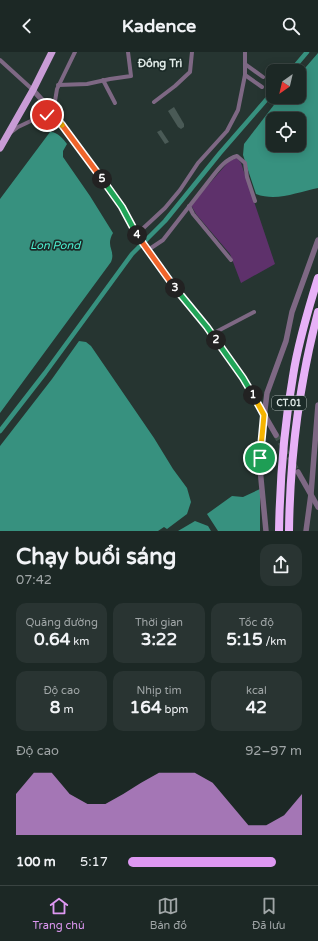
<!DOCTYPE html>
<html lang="vi">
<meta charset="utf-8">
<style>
body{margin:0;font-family:"Varela Round",sans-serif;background:#293432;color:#f1f3f6;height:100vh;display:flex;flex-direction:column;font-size:15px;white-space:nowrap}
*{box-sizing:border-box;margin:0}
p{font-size:13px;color:#a0a6a7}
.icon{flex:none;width:22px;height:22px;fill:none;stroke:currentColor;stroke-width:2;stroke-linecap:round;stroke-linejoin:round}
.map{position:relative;height:479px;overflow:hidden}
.panel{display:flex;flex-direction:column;background:#1c2825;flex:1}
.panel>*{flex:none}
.needle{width:26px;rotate:214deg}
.fabs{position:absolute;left:266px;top:12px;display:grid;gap:8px}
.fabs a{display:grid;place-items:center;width:40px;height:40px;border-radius:8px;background:#1c2825;box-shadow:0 2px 10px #0003,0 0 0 1px #3a4442;font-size:20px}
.pin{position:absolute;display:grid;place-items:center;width:34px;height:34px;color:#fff;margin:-17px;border:2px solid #fff;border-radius:50%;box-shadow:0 1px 4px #0007}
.km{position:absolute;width:20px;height:20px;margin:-10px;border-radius:50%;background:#222;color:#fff;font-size:11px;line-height:20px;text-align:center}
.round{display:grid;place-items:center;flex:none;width:42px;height:42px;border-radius:12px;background:#293432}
.overview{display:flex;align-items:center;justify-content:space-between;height:68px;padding:0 16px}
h1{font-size:22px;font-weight:800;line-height:30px}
.stats{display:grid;grid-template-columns:repeat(3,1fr);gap:6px;height:68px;padding:4px 16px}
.stats div{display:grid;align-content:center;border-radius:10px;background:#293432;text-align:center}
.stats b{font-size:17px;font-weight:800}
.stats small{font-size:11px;font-weight:400}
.stats p{font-size:11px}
.chart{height:112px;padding:8px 16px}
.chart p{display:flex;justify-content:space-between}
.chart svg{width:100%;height:72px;margin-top:4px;fill:#de98f2;opacity:.7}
ul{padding:0 16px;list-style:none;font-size:13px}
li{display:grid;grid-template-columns:64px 48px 1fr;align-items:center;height:30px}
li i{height:10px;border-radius:5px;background:#de98f2}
header{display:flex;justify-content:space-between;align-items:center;height:52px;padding:0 16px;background:#1c2825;font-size:18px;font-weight:800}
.menu{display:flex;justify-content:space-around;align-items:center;height:56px;border-top:1px solid #3a4442;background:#1c2825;font-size:11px;color:#a0a6a7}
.menu a{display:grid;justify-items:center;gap:2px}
.menu .active{color:#de98f2}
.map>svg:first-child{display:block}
.green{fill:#5e316b}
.water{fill:#37917f;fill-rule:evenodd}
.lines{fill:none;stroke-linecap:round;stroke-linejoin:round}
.canal{stroke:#37917f;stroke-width:4.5}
.building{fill:#4a5a56}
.tertiary-tunnel{stroke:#42504c;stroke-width:5.5;stroke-dasharray:5.5 3;stroke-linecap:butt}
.minor{stroke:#7e6884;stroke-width:4}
.tertiary{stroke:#7e6884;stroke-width:5.5}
.primary{stroke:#c99cd6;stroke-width:7}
.motorway{stroke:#e7b1f7;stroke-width:8}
.split-1-casing{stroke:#fff;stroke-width:8}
.split-2-casing{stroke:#fff;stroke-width:8}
.split-3-casing{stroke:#fff;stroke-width:8}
.split-4-casing{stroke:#fff;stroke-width:8}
.split-5-casing{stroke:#fff;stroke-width:8}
.split-6-casing{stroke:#fff;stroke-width:8}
.split-7-casing{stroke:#fff;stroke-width:8}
.split-1{stroke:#f5b400;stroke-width:5}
.split-2{stroke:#22a559;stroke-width:5}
.split-3{stroke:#22a559;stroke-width:5}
.split-4{stroke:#f0652b;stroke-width:5}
.split-5{stroke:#22a559;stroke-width:5}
.split-6{stroke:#f0652b;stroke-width:5}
.split-7{stroke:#f5b400;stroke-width:5}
.labels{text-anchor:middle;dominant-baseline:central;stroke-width:3.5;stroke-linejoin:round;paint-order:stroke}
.shield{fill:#1c2b28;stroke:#a6b1ae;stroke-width:1}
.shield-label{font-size:9px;font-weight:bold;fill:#e1ebe8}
.neighbourhood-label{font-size:11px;font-weight:bold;fill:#e1ebe8;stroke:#1c2b28}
.water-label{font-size:11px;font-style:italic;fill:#4df4d4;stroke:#1c2b28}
</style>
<header><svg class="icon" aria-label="back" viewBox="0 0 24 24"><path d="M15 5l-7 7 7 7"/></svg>Kadence<svg class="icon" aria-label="search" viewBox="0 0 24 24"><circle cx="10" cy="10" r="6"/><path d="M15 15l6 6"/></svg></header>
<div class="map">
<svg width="318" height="479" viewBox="0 0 318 479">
<rect width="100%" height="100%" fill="#263531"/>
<path class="green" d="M237 106 241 111 275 212 241 231 230 202 196 162 191 153 229 109Z"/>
<g class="water">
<path d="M318 1V136C297 140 277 150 256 142L243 103 244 92 280 45H299V23ZM273 67H299V93H273Z"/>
<path d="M50 80C56 79 64 87 67 92L63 99V105L90 144 113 181C105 195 116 198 111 210L0 361V147Z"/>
<path d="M79 289 86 290 91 294 154 386 173 417 187 436 191 450 187 462 167 477 164 475 158 479H0V394L52 327Z"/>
<path d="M260 437V479H218L207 462 232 444 243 445Z"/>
<path d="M195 469 208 474 211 479H178Z"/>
</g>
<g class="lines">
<g class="canal">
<path d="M291 19 307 0"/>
<path d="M0 379 45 321 132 202 165 169 220 101 273 40"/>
</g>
</g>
<g class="building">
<path d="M176 7 183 10 181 14 179 13 178 16 174 15Z"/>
<path d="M174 55 184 72V75L181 77 178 75 168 59Z"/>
<path d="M161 78 169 90 165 92 157 80Z"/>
</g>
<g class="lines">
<path class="tertiary-tunnel" d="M276 383 298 420"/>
<g class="minor">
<path d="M0 8 33 38"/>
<path d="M245 12 263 25"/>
<path d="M245 23 262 35"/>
<path d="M103 28 115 51"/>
<path d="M58 33 87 32 110 27 131 24 128 0"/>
<path d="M154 50 175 34 190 20 192 0"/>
<path d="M10 81 18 75 35 67 47 63 52 59 54 55 57 37 75 0"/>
<path d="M189 154 193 162 231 208"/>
<path d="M137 182 165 156 180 138 198 111 227 79 238 58 245 23V0"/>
<path d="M148 198 163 188 212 125C219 116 226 107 237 104L245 111 247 125 255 149"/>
<path d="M212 282 254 260"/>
</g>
<g class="tertiary">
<path d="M33 38 52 59 122 155 137 182 144 194 179 241 207 275 243 326 276 383"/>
<path d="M298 420 318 455"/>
<path d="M266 479 259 406 267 341 286 289 292 260 318 188"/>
<path d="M306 479 311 442 318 353"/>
</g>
<path class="primary" d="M0 96 33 38 52 0"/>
<g class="motorway">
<path d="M279 479C280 427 284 375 293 324 298 291 308 258 318 226"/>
<path d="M289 479C290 405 299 332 318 260"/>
</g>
</g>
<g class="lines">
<g class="split-1-casing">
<path id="split-1" d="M253 343 264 363 260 406"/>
</g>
<g class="split-2-casing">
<path id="split-2" d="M216 288 243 326 253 343"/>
</g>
<g class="split-3-casing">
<path id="split-3" d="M175 236 207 275 216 288"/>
</g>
<g class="split-4-casing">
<path id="split-4" d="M137 183 175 236"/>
</g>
<g class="split-5-casing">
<path id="split-5" d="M102 127 122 155 137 183"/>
</g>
<g class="split-6-casing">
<path id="split-6" d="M62 73 102 127"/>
</g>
<g class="split-7-casing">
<path id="split-7" d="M47 63 52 59 62 73"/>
</g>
<use href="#split-1" class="split-1"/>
<use href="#split-2" class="split-2"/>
<use href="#split-3" class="split-3"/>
<use href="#split-4" class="split-4"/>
<use href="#split-5" class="split-5"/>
<use href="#split-6" class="split-6"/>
<use href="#split-7" class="split-7"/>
</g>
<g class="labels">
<rect class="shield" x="272" y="344" width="34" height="14" rx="3"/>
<g class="shield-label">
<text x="289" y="351">CT.01</text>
</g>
<g class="neighbourhood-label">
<text x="160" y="11">Đồng Trì</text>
</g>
<g class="water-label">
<text x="55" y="193">Lon Pond</text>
</g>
</g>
</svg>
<div class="fabs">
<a><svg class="needle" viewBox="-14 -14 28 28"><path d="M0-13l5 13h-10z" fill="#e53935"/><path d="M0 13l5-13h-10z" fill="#a0a6a7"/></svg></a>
<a><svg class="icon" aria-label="locate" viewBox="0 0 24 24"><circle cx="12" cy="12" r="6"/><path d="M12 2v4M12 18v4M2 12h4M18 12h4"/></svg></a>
</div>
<div class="pin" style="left:260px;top:406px;background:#1e9e55"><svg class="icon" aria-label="arrive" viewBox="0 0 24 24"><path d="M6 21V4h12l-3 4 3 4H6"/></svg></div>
<div class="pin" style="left:47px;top:63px;background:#d93025"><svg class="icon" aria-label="check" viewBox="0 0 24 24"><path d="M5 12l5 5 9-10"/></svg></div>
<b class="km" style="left:253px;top:343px">1</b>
<b class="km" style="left:216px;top:288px">2</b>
<b class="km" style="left:175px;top:236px">3</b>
<b class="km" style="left:137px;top:183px">4</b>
<b class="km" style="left:102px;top:127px">5</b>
</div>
<section class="panel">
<div class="overview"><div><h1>Chạy buổi sáng</h1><p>07:42</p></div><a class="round"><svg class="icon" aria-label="share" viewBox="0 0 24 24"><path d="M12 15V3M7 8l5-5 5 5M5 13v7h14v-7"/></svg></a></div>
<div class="stats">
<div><p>Quãng đường</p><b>0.64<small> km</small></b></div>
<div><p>Thời gian</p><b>3:22</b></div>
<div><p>Tốc độ</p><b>5:15<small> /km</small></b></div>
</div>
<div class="stats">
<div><p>Độ cao</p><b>8<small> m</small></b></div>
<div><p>Nhịp tim</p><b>164<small> bpm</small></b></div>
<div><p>kcal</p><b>42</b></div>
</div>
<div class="chart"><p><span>Độ cao</span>92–97 m</p>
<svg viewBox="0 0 160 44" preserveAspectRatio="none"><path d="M0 44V19L10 6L20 6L30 19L40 25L50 25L60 19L70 12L80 6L90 6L100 6L110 12L120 25L130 38L140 38L150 32L160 19V44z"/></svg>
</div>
<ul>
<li><b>100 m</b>5:17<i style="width:85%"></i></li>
</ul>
</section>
<nav class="menu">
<a class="active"><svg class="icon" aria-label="home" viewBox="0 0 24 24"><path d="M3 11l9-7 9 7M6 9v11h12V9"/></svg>Trang chủ</a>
<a><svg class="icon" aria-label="map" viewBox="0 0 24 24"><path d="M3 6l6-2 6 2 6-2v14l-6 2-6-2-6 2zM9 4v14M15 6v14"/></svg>Bản đồ</a>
<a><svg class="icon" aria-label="saved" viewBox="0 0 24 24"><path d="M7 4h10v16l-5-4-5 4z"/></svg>Đã lưu</a>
</nav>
